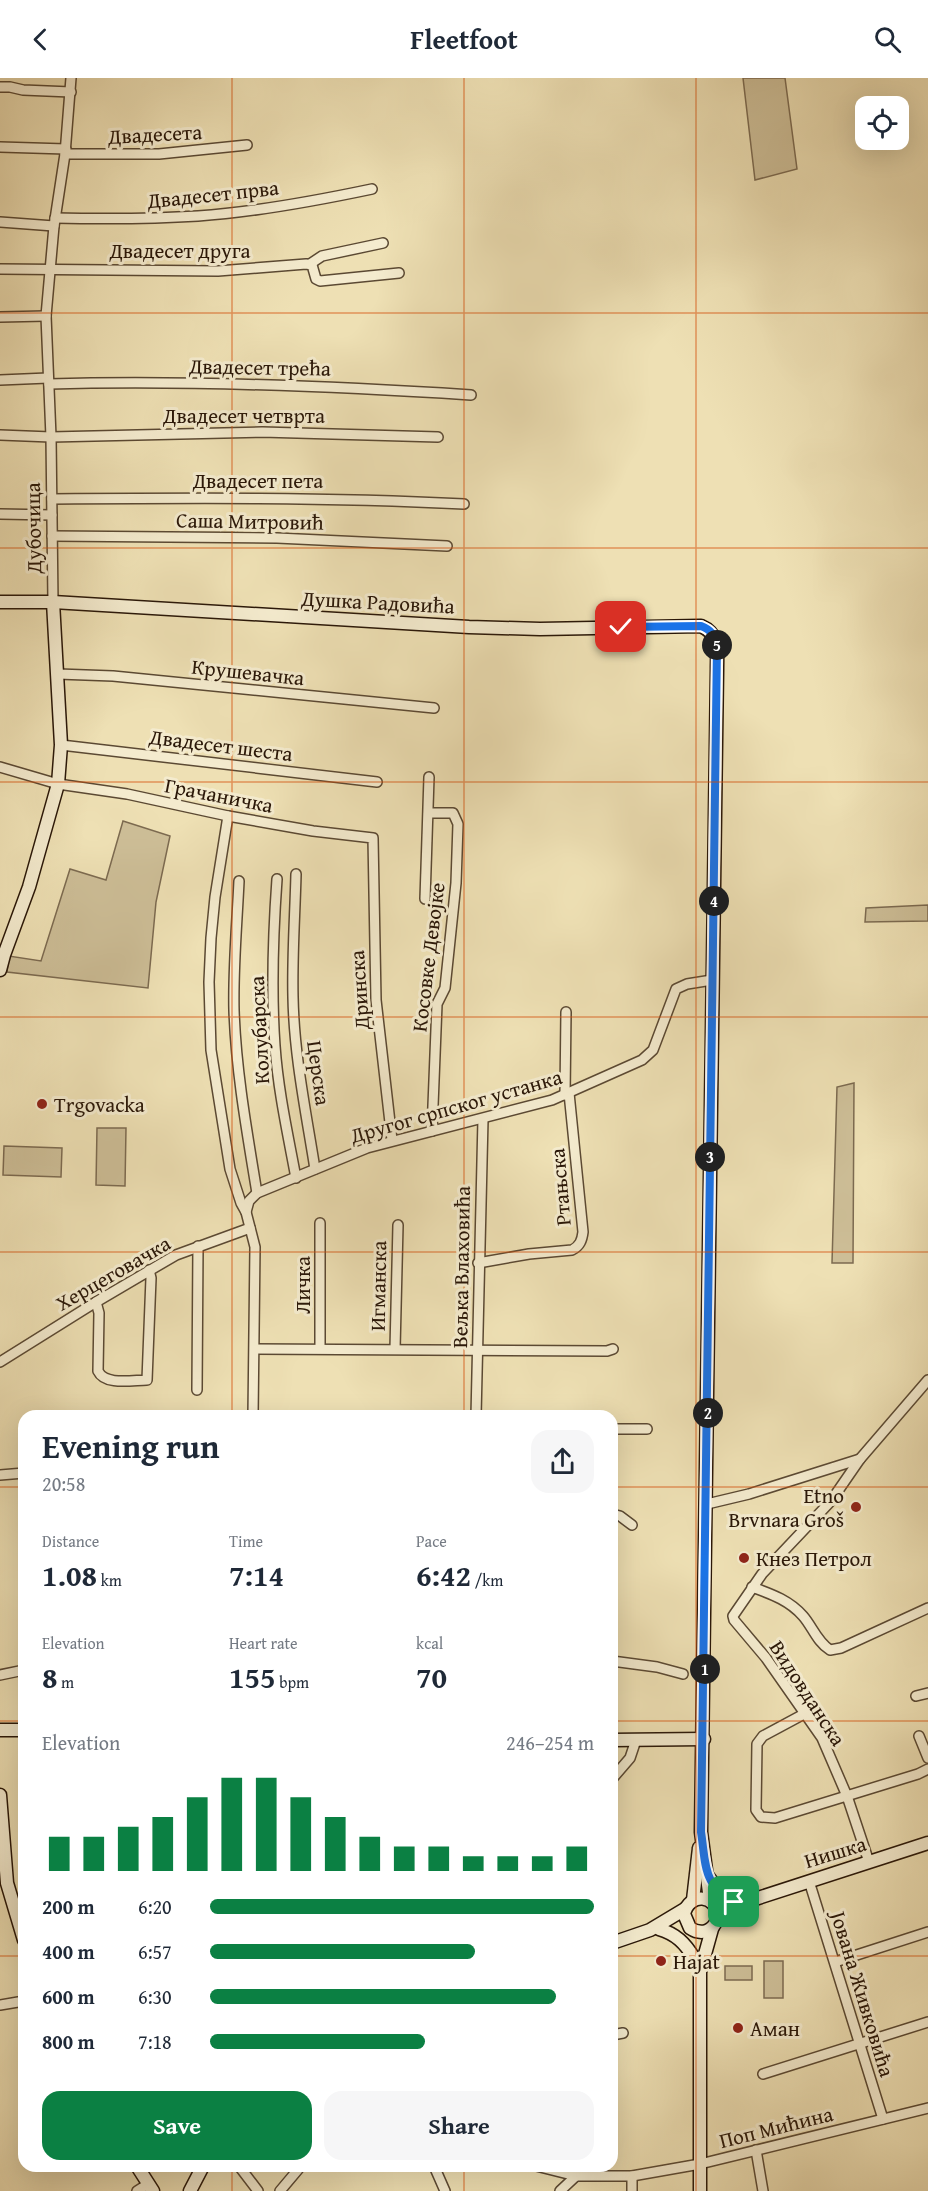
<!DOCTYPE html>
<meta charset="utf-8">
<style>
body{margin:0;font-family:"Gentium Book Plus",serif;background:#f6f6f7;color:#1f2937;height:100vh;display:flex;flex-direction:column;font-size:22px;white-space:nowrap}
*{box-sizing:border-box;margin:0}
p{font-size:20px;color:#747a83}
.icon{flex:none;width:33px;height:33px;fill:none;stroke:currentColor;stroke-width:2;stroke-linecap:round;stroke-linejoin:round}
.map{position:relative;flex:1;overflow:hidden}
.panel{position:absolute;left:18px;top:1332px;width:600px;height:762px;display:flex;flex-direction:column;background:#fff;border-radius:18px;box-shadow:0 6px 24px #0002}
.panel>*{flex:none}
.fabs{position:absolute;left:855px;top:18px;display:grid;gap:12px}
.fabs a{display:grid;place-items:center;width:54px;height:54px;border-radius:12px;background:#fff;box-shadow:0 6px 24px #0002;font-size:30px}
.pin{position:absolute;display:grid;place-items:center;width:51px;height:51px;color:#fff;margin:-26px;border-radius:12px;box-shadow:0 3px 9px #0006}
.km{position:absolute;width:30px;height:30px;margin:-15px;border-radius:50%;background:#222;color:#fff;font-size:16px;line-height:30px;text-align:center}
.round{display:grid;place-items:center;flex:none;width:63px;height:63px;border-radius:18px;background:#f6f6f7}
.headline{display:flex;align-items:center;justify-content:space-between;height:102px;padding:0 24px}
h1{font-size:33px;font-weight:600;line-height:45px}
.stats{display:grid;grid-template-columns:repeat(3,1fr);gap:9px;height:102px;padding:6px 24px}
.stats div{display:grid;align-content:center}
.stats b{font-size:30px;font-weight:600}
.stats small{font-size:16px;font-weight:400}
.stats p{font-size:16px}
.chart{height:168px;padding:12px 24px}
.chart p{display:flex;justify-content:space-between}
.chart svg{width:100%;height:108px;margin-top:6px;stroke:#0b8043;stroke-width:6}
.action{display:flex;gap:12px;margin-top:auto;padding:12px 24px}
.action a{flex:1;height:69px;border-radius:18px;background:#0b8043;color:#fff;font-size:24px;font-weight:600;line-height:69px;text-align:center}
.action a+a{background:#f6f6f7;color:#1f2937}
ul{padding:0 24px;list-style:none;font-size:20px}
li{display:grid;grid-template-columns:96px 72px 1fr;align-items:center;height:45px}
li i{height:15px;border-radius:8px;background:#0b8043}
header{display:flex;justify-content:space-between;align-items:center;height:78px;padding:0 24px;background:#fff;font-size:27px;font-weight:600}
.map>svg:first-child{display:block}
.green{fill:#cdbe97;stroke:#7c6a50;stroke-width:1.5}
.lines{fill:none;stroke-linecap:round;stroke-linejoin:round}
.street-casing{stroke:#5b4933;stroke-width:12}
.secondary-casing{stroke:#2a1708;stroke-width:15}
.street{stroke:#f4ebce;stroke-width:9}
.secondary{stroke:#f4ebce;stroke-width:12}
.route-casing{stroke:#fff;stroke-width:12}
.route{stroke:#1a73e8;stroke-width:8}
.grid{fill:none;stroke:#d5520c;stroke-width:1.5;stroke-opacity:0.55}
.poi-dot{fill:#8f2418;stroke:#f4ebce;stroke-width:2}
.labels{text-anchor:middle;dominant-baseline:central;stroke-width:6;stroke-linejoin:round;paint-order:stroke}
.street-label{font-size:21px;fill:#2a1708;stroke:#f4ebce}
.poi-label{font-size:21px;fill:#2a1708;stroke:#f4ebce;text-anchor:start}
</style>
<header><svg class="icon" aria-label="back" viewBox="0 0 24 24"><path d="M15 5l-7 7 7 7"/></svg>Fleetfoot<svg class="icon" aria-label="search" viewBox="0 0 24 24"><circle cx="10" cy="10" r="6"/><path d="M15 15l6 6"/></svg></header>
<div class="map">
<svg width="928" height="2113" viewBox="0 0 928 2113">
<rect width="100%" height="100%" fill="#eee0b4"/>
<filter id="stains"><feTurbulence type="fractalNoise" baseFrequency=".00333" numOctaves="4"/><feColorMatrix values="0 0 0 0 .2 0 0 0 0 .09 0 0 0 0 .02 0 0 0 .5 -.17"/></filter>
<radialGradient id="worn" r=".72"><stop offset=".6" stop-color="#630" stop-opacity="0"/><stop offset="1" stop-color="#630" stop-opacity=".3"/></radialGradient>
<g class="green">
<path d="M743 0H785L797 91 755 102Z"/>
<path d="M123 743 170 758 156 824 148 910 7 894 9 878 41 883 70 791 106 802Z"/>
<path d="M928 827V843L865 844 866 830Z"/>
<path d="M854 1005 853 1185H832L837 1009Z"/>
<path d="M97 1050H126L125 1108 96 1107Z"/>
<path d="M4 1068 62 1070 61 1099 3 1097Z"/>
<rect x="764" y="1883" width="19" height="37"/>
<rect x="725" y="1888" width="27" height="14"/>
</g>
<g class="lines">
<g class="street-casing">
<g id="street">
<path d="M0 9H10L23 12 71 14"/>
<path d="M0 69 66 71"/>
<path d="M65 76H159L247 67"/>
<path d="M55 140C103 141 151 141 198 138 257 134 315 123 372 111"/>
<path d="M0 144 54 148"/>
<path d="M310 186 322 178 383 165"/>
<path d="M0 191 218 193 306 186 312 187 316 201 320 203 399 195"/>
<path d="M0 239 46 238"/>
<path d="M0 302 48 300"/>
<path d="M49 306C189 302 331 308 471 317"/>
<path d="M0 357 51 359 262 354 438 359"/>
<path d="M52 421C190 420 327 419 464 426"/>
<path d="M0 436 52 437"/>
<path d="M52 458 277 460 447 468"/>
<path d="M53 524 51 359 46 238 54 148 65 76 71 0"/>
<path d="M58 596 113 598 434 630"/>
<path d="M61 667 377 704"/>
<path d="M0 689 58 706 127 716 228 738 313 753 373 760 376 922 392 1062"/>
<path d="M429 735H453L458 746 456 805 445 910 437 926 432 1053"/>
<path d="M228 738 215 819 211 860 209 904 211 972 230 1091 241 1125 246 1134 255 1169 253 1338"/>
<path d="M296 796C295 837 292 878 293 919 294 977 306 1034 315 1091"/>
<path d="M277 801C273 857 271 912 275 968 278 1012 288 1057 296 1100"/>
<path d="M239 803C237 846 233 889 234 932 236 993 247 1054 257 1115"/>
<path d="M425 821 429 699"/>
<path d="M565 1017 566 934"/>
<path d="M246 1134 249 1123 257 1115 367 1070 552 1022 642 982 653 972 676 911 687 906 712 902"/>
<path d="M478 1185 529 1176 572 1172C580 1168 582 1162 583 1154L569 1015"/>
<path d="M96 1224 99 1235 98 1293C105 1308 133 1302 147 1302L151 1200 149 1192"/>
<path d="M320 1270V1145"/>
<path d="M255 1271 607 1273 613 1271"/>
<path d="M395 1271 398 1147"/>
<path d="M0 1284 96 1224 176 1177 250 1150"/>
<path d="M197 1312 198 1168"/>
<path d="M476 1338 483 1041"/>
<path d="M612 1351H647"/>
<path d="M860 1381 928 1302"/>
<path d="M0 1397 24 1395"/>
<path d="M707 1426 749 1416 860 1381 831 1423 762 1496 733 1538 734 1542 766 1580 822 1660 847 1718 869 1784"/>
<path d="M612 1436 620 1438 632 1447"/>
<path d="M752 1509C771 1516 789 1522 803 1538 812 1548 817 1564 830 1572L841 1570 928 1530"/>
<path d="M612 1583 657 1589 683 1596"/>
<path d="M0 1597 24 1592"/>
<path d="M916 1618 928 1615"/>
<path d="M804 1636 763 1658 757 1666 756 1732 761 1739 775 1740 918 1696 928 1691"/>
<path d="M919 1658 928 1680"/>
<path d="M612 1701 630 1680 636 1662"/>
<path d="M809 1803 883 2041"/>
<path d="M835 1884 928 1854"/>
<path d="M0 1927 24 1923"/>
<path d="M612 1957 623 1955"/>
<path d="M763 1996 928 1944"/>
<path d="M756 2072 763 2113"/>
<path d="M239 2088 258 2113"/>
<path d="M434 2088 445 2113"/>
<path d="M536 2088 576 2098H632L700 2086 928 2030"/>
<path d="M137 2113 148 2106"/>
<path d="M280 2113 301 2088"/>
<path d="M560 2113 576 2098"/>
<path d="M632 2113V2098"/>
</g>
</g>
<g class="secondary-casing">
<g id="secondary">
<path d="M0 524H53L469 549 540 551 701 548C720 556 717 573 717 591L701 1754 710 1822"/>
<path d="M0 892 4 877 29 809 58 706 61 667 53 524"/>
<path d="M0 1652H24"/>
<path d="M612 1662 704 1661"/>
<path d="M0 1717 7 1805 24 1862"/>
<path d="M707 1797 719 1813 740 1823"/>
<path d="M693 1822 699 1770"/>
<path d="M718 1839C717 1816 689 1814 684 1836L690 1850C702 1858 714 1853 718 1839L755 1821 928 1765"/>
<path d="M659 1851C676 1856 685 1865 694 1880"/>
<path d="M612 1865 650 1852 685 1831"/>
<path d="M137 2088 153 2113"/>
<path d="M190 2113 203 2088"/>
<path d="M700 2113V1894L712 1851"/>
</g>
</g>
<use href="#street" class="street"/>
<use href="#secondary" class="secondary"/>
</g>
<g class="lines">
<g class="route-casing">
<path id="route" d="M621 549 701 548C711 552 715 557 717 567L701 1754C706 1785 702 1813 740 1823L734 1824"/>
</g>
<use href="#route" class="route"/>
</g>
<path class="grid" d="M232 0V1338M464 0V1338M696 0V2113M0 235H928M0 470H928M0 704H928M0 939H928M0 1174H928M0 1409H24M612 1409H928M0 1643H24M612 1643H928M0 1878H24M612 1878H928M232 2088V2113M464 2088V2113"/>
<g class="poi-dot">
<circle cx="42" cy="1026" r="6"/>
<circle cx="856" cy="1429" r="6"/>
<circle cx="744" cy="1480" r="6"/>
<circle cx="661" cy="1883" r="6"/>
<circle cx="738" cy="1950" r="6"/>
</g>
<g class="labels">
<g class="street-label">
<text transform="translate(155 56) rotate(-3)">Двадесета</text>
<text transform="translate(213 116) rotate(-6)">Двадесет прва</text>
<text x="180" y="172">Двадесет друга</text>
<text transform="translate(260 289) rotate(1)">Двадесет трећа</text>
<text x="244" y="337">Двадесет четврта</text>
<text x="258" y="402">Двадесет пета</text>
<text transform="translate(250 443) rotate(1)">Саша Митровић</text>
<text transform="translate(33 450) rotate(-91)">Дубочица</text>
<text transform="translate(378 524) rotate(3)">Душка Радовића</text>
<text transform="translate(248 594) rotate(6)">Крушевачка</text>
<text transform="translate(221 667) rotate(7)">Двадесет шеста</text>
<text transform="translate(219 717) rotate(11)">Грачаничка</text>
<text transform="translate(428 879) rotate(-83)">Косовке Девојке</text>
<text transform="translate(359 912) rotate(-94)">Дринска</text>
<text transform="translate(259 952) rotate(-93)">Колубарска</text>
<text transform="translate(319 995) rotate(82)">Церска</text>
<text transform="translate(456 1028) rotate(-16)">Другог српског устанка</text>
<text transform="translate(560 1109) rotate(-95)">Ртањска</text>
<text transform="translate(461 1189) rotate(-89)">Вељка Влаховића</text>
<text transform="translate(113 1195) rotate(-30)">Херцеговачка</text>
<text transform="translate(302 1207) rotate(-90)">Личка</text>
<text transform="translate(378 1208) rotate(-89)">Игманска</text>
<text transform="translate(808 1615) rotate(57)">Видовданска</text>
<text transform="translate(835 1774) rotate(-17)">Нишка</text>
<text transform="translate(863 1916) rotate(73)">Јована Живковића</text>
<text transform="translate(776 2049) rotate(-14)">Поп Мићина</text>
</g>
<g class="poi-label">
<text x="54" y="1026">Trgovacka</text>
<text x="844" y="1417" text-anchor="end">Etno<tspan x="844" dy="24">Brvnara Groš</tspan></text>
<text x="756" y="1480">Кнез Петрол</text>
<text x="673" y="1883">Hajat</text>
<text x="750" y="1950">Аман</text>
</g>
</g>
<rect width="100%" height="100%" filter="url(#stains)"/>
<rect width="100%" height="100%" fill="url(#worn)"/>
</svg>
<div class="fabs">
<a><svg class="icon" aria-label="locate" viewBox="0 0 24 24"><circle cx="12" cy="12" r="6"/><path d="M12 2v4M12 18v4M2 12h4M18 12h4"/></svg></a>
</div>
<div class="pin" style="left:734px;top:1824px;background:#1e9e55"><svg class="icon" aria-label="arrive" viewBox="0 0 24 24"><path d="M6 21V4h12l-3 4 3 4H6"/></svg></div>
<div class="pin" style="left:621px;top:549px;background:#d93025"><svg class="icon" aria-label="check" viewBox="0 0 24 24"><path d="M5 12l5 5 9-10"/></svg></div>
<b class="km" style="left:705px;top:1591px">1</b>
<b class="km" style="left:708px;top:1335px">2</b>
<b class="km" style="left:710px;top:1079px">3</b>
<b class="km" style="left:714px;top:823px">4</b>
<b class="km" style="left:717px;top:567px">5</b>
<section class="panel">
<div class="headline"><div><h1>Evening run</h1><p>20:58</p></div><a class="round"><svg class="icon" aria-label="share" viewBox="0 0 24 24"><path d="M12 15V3M7 8l5-5 5 5M5 13v7h14v-7"/></svg></a></div>
<div class="stats">
<div><p>Distance</p><b>1.08<small> km</small></b></div>
<div><p>Time</p><b>7:14</b></div>
<div><p>Pace</p><b>6:42<small> /km</small></b></div>
</div>
<div class="stats">
<div><p>Elevation</p><b>8<small> m</small></b></div>
<div><p>Heart rate</p><b>155<small> bpm</small></b></div>
<div><p>kcal</p><b>70</b></div>
</div>
<div class="chart"><p><span>Elevation</span>246–254 m</p>
<svg viewBox="0 0 160 44" preserveAspectRatio="none"><path d="M5 44V30M15 44V30M25 44V26M35 44V22M45 44V14M55 44V6M65 44V6M75 44V14M85 44V22M95 44V30M105 44V34M115 44V34M125 44V38M135 44V38M145 44V38M155 44V34"/></svg>
</div>
<ul>
<li><b>200 m</b>6:20<i style="width:100%"></i></li>
<li><b>400 m</b>6:57<i style="width:69%"></i></li>
<li><b>600 m</b>6:30<i style="width:90%"></i></li>
<li><b>800 m</b>7:18<i style="width:56%"></i></li>
</ul>
<div class="action"><a>Save</a><a>Share</a></div>
</section>
</div>
